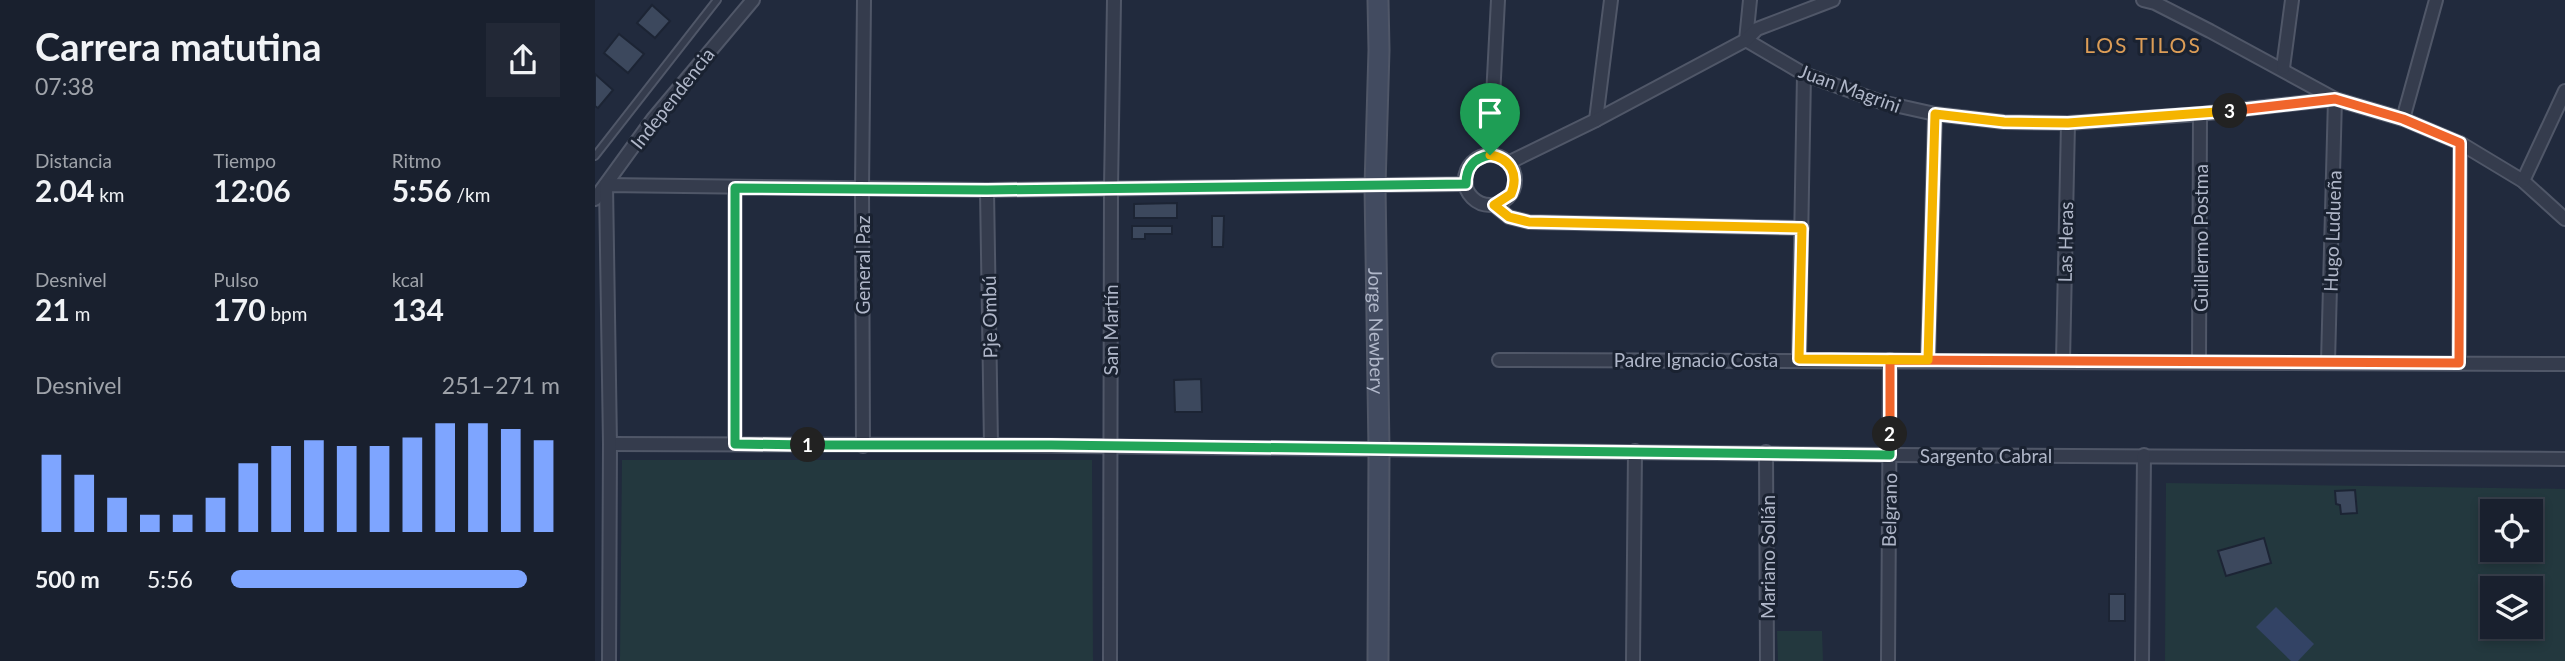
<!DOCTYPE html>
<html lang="es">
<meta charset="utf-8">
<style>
body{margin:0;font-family:Lato,sans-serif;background:#222836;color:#f1f3f6;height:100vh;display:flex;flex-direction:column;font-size:26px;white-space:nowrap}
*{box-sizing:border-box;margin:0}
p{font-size:23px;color:#9fa3aa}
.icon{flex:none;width:38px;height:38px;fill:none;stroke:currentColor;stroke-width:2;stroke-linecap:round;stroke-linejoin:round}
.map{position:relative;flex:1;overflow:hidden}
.panel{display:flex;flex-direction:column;background:#19202e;width:595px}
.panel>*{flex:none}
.controls{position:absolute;left:1885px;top:499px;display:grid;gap:14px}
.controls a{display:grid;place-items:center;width:63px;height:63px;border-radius:0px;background:#19202e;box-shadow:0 4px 10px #0003,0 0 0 2px #373e4a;font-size:35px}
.pin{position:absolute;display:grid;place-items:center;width:60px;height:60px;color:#fff;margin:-72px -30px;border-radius:50% 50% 50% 0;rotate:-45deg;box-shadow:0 0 7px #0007}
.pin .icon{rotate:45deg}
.km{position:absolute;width:35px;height:35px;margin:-18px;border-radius:50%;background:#222;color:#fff;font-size:19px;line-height:35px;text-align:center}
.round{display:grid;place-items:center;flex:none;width:74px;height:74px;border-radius:0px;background:#222836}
.overview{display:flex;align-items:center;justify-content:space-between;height:119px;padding:0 35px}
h1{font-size:38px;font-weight:700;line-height:52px}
.metrics{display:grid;grid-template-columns:repeat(3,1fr);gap:10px;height:119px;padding:7px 35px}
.metrics div{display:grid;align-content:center}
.metrics b{font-size:30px;font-weight:700}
.metrics small{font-size:19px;font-weight:400}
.metrics p{font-size:19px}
.chart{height:196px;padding:14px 35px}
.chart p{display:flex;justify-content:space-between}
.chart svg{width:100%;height:126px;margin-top:7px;stroke:#7ea5ff;stroke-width:6}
ul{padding:0 35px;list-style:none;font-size:23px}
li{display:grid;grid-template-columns:112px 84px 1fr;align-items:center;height:52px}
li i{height:18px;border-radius:9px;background:#7ea5ff}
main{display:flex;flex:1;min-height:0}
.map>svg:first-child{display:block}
.green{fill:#23383e;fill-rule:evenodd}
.water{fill:#334365}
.building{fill:#3c485d;stroke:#1c2434;stroke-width:2}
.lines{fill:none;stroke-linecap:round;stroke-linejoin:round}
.service-casing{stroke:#505768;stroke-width:10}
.minor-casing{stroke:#505768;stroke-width:16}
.secondary-casing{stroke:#505768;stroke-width:23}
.service{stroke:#353c4d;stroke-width:6}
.minor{stroke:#353c4d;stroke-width:12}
.secondary{stroke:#424b60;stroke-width:19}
.split-1-casing{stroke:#fff;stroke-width:14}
.split-2-casing{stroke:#fff;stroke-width:14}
.split-3-casing{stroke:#fff;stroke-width:14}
.split-4-casing{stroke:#fff;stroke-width:14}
.split-1{stroke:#22a559;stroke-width:9}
.split-2{stroke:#22a559;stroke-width:9}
.split-3{stroke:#f0652b;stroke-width:9}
.split-4{stroke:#f5b400;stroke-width:9}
.labels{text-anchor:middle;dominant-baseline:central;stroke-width:6;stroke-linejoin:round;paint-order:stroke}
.street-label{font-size:19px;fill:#b0b7c9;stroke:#1a2231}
.neighbourhood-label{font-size:21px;letter-spacing:2px;fill:#dc9d57;stroke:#1a2231}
</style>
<main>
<section class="panel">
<div class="overview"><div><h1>Carrera matutina</h1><p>07:38</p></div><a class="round"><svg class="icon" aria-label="share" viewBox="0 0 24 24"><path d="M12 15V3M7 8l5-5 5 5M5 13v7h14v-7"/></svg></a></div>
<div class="metrics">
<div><p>Distancia</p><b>2.04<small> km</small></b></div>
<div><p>Tiempo</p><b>12:06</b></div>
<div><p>Ritmo</p><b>5:56<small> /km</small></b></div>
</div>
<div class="metrics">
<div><p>Desnivel</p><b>21<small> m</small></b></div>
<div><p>Pulso</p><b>170<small> bpm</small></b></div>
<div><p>kcal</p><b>134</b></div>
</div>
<div class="chart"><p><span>Desnivel</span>251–271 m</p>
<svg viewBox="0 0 160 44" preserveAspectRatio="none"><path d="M5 44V17M15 44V24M25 44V32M35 44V38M45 44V38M55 44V32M65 44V20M75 44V14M85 44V12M95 44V14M105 44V14M115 44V11M125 44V6M135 44V6M145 44V8M155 44V12"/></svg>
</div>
<ul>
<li><b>500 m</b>5:56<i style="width:90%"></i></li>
</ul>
</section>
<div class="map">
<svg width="1970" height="661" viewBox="0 0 1970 661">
<rect width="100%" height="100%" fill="#212a3d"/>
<g class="green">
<path d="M27 460H497L498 661H25Z"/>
<path d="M1571 483 1970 489V661H1570ZM1897 511H1936V550H1897ZM1897 588H1936V626H1897Z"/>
<path d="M1182 631H1227L1228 661H1183Z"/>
</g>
<path class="water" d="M1681 607 1719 644 1703 661H1696L1661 627Z"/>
<g class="building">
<path d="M57 5 75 21 60 38 42 23Z"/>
<path d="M24 34 49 54 33 73 9 53Z"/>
<path d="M0 74 18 90 3 108 0 106Z"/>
<path d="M582 203V218H539V204Z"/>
<path d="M617 216H629L628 247H617Z"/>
<path d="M537 226H577V234H550V239H537Z"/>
<path d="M606 379 607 412H580L579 380Z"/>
<path d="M1760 490 1762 513 1746 514 1745 505 1741 504 1740 491Z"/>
<path d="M1669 538 1676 563 1631 576 1623 551Z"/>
<rect x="1514" y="594" width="16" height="27"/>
</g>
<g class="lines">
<g class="service-casing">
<path id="service" d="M0 156 122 0"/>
</g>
<g class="minor-casing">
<g id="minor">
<path d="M1155 0 1151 40 1209 74 1286 102 1340 114 1409 122 1473 123 1605 114 1740 99 1733 362"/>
<path d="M1548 0 1560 3 1615 31 1740 99 1808 119 1865 143 1928 181 1970 219"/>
<path d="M1688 68 1697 0"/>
<path d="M1808 119 1841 0"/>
<path d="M1001 120 1016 0"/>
<path d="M895 155 903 0"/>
<circle cx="895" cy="180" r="25"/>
<path d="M913 163 1001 120 1151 40 1162 29 1238 0"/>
<path d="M1928 181 1970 91"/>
<path d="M140 188V444"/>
<path d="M392 190 396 445"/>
<path d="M0 199 58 119 158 0"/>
<path d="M899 205 914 217 934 222 1207 228"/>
<path d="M1204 359 1209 74"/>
<path d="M904 360 1970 364"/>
<path d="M1333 360 1340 114"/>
<path d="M1468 361 1473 123"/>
<path d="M1604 362 1605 114"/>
<path d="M1864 363 1865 143"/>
<path d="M15 444 396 445 1295 455 1970 459"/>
<path d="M268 446 267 188 269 0"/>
<path d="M1171 452 1172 661"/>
<path d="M14 661 15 444 11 185 392 190 871 184"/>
<path d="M515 661 516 188 519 0"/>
<path d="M1038 661 1040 451"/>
<path d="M1293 661 1295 360"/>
<path d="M1547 661 1549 455"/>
</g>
</g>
<g class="secondary-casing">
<g id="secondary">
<path id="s1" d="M783 0 784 50 780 186 784 450 783 661"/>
</g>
</g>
<use href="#service" class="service"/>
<use href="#minor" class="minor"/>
<use href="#secondary" class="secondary"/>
</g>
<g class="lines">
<g class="split-1-casing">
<path id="split-1" d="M213 445 140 444V188L392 190 871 184C871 167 879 158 895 155"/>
</g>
<g class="split-2-casing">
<path id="split-2" d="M213 445H456L1295 455V434"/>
</g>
<g class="split-3-casing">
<path id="split-3" d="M1295 434V360L1864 363 1865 143 1808 119 1740 99 1635 111"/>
</g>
<g class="split-4-casing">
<path id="split-4" d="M895 155C916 158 924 175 916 194L899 205 914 217 934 222 1207 228 1204 359 1333 360 1340 114 1409 122 1473 123 1635 111"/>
</g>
<use href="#split-1" class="split-1"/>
<use href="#split-2" class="split-2"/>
<use href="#split-3" class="split-3"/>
<use href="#split-4" class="split-4"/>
</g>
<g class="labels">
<g class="street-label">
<text transform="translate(1255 88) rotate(20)">Juan Magrini</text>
<text transform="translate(77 98) rotate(-52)">Independencia</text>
<text transform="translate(1737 231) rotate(-88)">Hugo Ludueña</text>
<text transform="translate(1605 238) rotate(-90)">Guillermo Postma</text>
<text transform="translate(1470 242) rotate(-89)">Las Heras</text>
<text transform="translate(267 265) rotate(-90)">General Paz</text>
<text transform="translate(394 317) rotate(-91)">Pje Ombú</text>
<text transform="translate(515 330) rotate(-90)">San Martín</text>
<text stroke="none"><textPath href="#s1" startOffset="331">Jorge Newbery</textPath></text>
<text x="1101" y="359">Padre Ignacio Costa</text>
<text x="1391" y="455">Sargento Cabral</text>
<text transform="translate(1294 510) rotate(-89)">Belgrano</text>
<text transform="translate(1172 557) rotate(-90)">Mariano Solián</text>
</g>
<g class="neighbourhood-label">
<text x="1548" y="44">LOS TILOS</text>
</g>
</g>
</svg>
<div class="controls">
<a><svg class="icon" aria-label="locate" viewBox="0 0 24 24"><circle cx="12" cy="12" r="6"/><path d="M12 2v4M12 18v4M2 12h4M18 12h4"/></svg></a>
<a><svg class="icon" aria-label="layers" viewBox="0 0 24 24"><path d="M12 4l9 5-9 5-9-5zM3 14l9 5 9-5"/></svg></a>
</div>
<div class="pin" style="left:895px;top:155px;background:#1e9e55"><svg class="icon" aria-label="arrive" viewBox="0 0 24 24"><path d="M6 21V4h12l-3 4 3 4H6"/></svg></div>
<b class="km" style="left:213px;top:445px">1</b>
<b class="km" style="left:1295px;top:434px">2</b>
<b class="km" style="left:1635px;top:111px">3</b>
</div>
</main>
